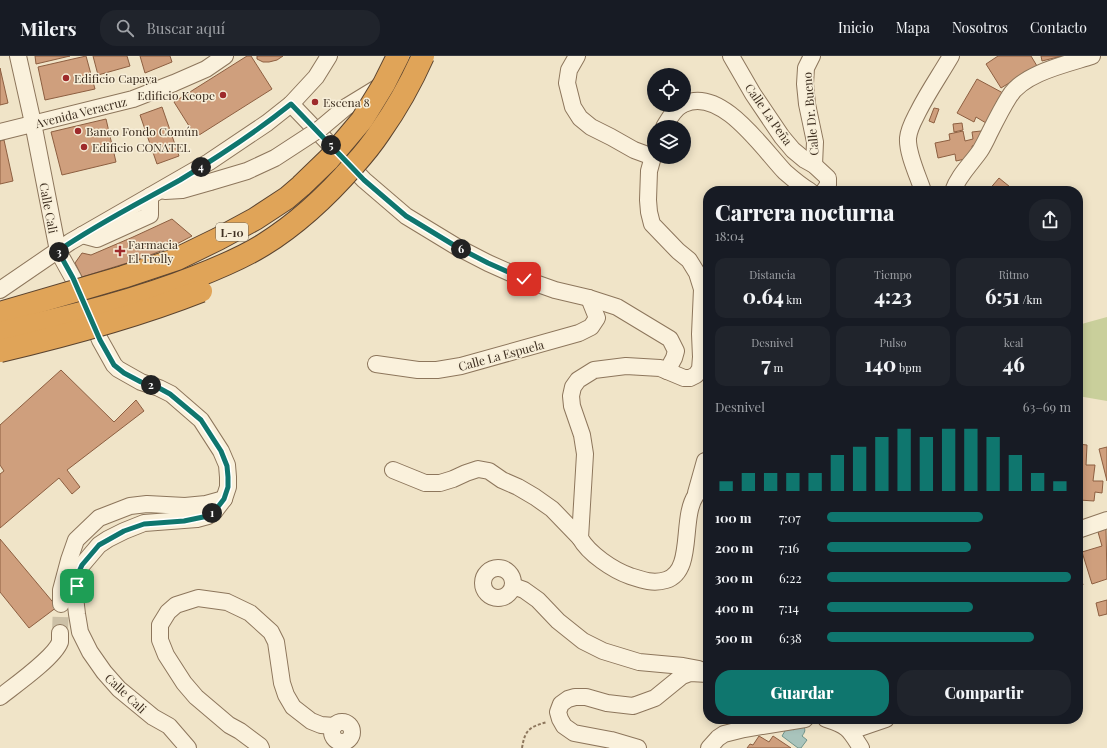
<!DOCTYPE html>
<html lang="es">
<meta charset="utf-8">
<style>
body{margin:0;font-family:"Playfair Display",serif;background:#20242c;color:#f1f3f6;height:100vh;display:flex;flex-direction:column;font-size:15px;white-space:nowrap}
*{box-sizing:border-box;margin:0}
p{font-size:13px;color:#9ea1a6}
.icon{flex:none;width:22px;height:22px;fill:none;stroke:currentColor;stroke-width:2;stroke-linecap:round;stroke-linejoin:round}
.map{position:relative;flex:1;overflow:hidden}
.side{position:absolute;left:703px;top:130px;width:380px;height:538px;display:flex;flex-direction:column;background:#171b24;border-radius:16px;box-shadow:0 2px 10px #0003}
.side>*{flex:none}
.controls{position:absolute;left:647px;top:12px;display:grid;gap:8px}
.controls a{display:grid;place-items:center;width:44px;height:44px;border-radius:50%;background:#171b24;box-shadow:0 2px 10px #0003;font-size:20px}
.pin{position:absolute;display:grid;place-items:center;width:34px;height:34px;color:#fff;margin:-17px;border-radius:8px;box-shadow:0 2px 6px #0006}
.km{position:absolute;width:20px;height:20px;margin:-10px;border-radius:50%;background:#222;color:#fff;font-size:11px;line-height:20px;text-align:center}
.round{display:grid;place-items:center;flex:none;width:42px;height:42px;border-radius:16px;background:#20242c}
.overview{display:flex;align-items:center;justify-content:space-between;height:68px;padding:0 12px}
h1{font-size:22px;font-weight:800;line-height:30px}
.figures{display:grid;grid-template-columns:repeat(3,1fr);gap:6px;height:68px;padding:4px 12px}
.figures div{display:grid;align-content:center;border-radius:10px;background:#20242c;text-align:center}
.figures b{font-size:20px;font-weight:800}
.figures small{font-size:11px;font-weight:400}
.figures p{font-size:11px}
.chart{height:112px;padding:8px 12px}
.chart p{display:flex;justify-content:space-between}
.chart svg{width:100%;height:72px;margin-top:4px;stroke:#0f766e;stroke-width:6}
.cta{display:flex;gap:8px;margin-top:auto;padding:8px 12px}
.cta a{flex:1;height:46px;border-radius:16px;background:#0f766e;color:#fff;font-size:16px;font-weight:800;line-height:46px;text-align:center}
.cta a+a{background:#20242c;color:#f1f3f6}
ul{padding:0 12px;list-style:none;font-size:13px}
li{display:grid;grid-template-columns:64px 48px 1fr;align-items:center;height:30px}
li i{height:10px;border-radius:5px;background:#0f766e}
header{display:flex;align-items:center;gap:24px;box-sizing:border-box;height:56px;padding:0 20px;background:#171b24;border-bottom:1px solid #363941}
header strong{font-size:19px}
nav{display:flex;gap:22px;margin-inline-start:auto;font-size:14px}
.search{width:280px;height:36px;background:#20242c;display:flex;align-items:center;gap:10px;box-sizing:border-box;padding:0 14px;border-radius:16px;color:#9ea1a6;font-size:15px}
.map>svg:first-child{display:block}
.green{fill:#c9cf9b}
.water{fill:#a9c4bc;stroke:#6f938a}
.building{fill:#cf9f7d;stroke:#8d5f41}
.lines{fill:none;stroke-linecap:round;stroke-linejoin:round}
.minor-tunnel{stroke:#ccc0a6;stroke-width:16;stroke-dasharray:16 8;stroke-linecap:butt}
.minor-casing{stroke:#8d765c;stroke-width:18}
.path{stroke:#8d765c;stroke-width:2;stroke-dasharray:3 2;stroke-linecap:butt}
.minor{stroke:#faf1dc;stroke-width:16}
.minor-bridge-casing{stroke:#8d765c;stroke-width:18;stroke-linecap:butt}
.highway-bridge-casing{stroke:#5b4430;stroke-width:24;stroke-linecap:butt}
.minor-bridge{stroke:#faf1dc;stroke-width:16}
.highway-bridge{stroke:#e0a458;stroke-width:22}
.route-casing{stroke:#fff;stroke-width:8}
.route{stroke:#0f766e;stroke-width:5}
.poi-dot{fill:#9e2a2b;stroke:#f7eed8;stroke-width:1.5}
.labels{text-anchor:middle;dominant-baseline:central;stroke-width:3;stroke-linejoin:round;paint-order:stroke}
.shield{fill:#f7eed8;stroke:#756857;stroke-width:1}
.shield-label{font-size:11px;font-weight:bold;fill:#3d2e20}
.poi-label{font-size:12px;fill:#3d2e20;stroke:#f7eed8;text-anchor:start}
.street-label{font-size:12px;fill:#3d2e20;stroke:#f7eed8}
</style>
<header>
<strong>Milers</strong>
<div class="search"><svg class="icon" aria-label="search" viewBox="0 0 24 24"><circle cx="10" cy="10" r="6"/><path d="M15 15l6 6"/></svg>Buscar aquí</div>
<nav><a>Inicio</a><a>Mapa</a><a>Nosotros</a><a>Contacto</a></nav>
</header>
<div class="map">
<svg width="1107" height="692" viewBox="0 0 1107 692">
<rect width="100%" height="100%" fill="#f0e4c8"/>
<path class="green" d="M1107 261V345L1078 340V269Z"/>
<path class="water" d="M803 669C806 674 805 676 802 680L807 684 801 692H798L782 680 788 670 794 674 796 671Z"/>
<g class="building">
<path d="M35 0H70L36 8Z"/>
<path d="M86 0 95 33 45 44 38 11Z"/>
<path d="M93 0H127L130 10 98 19Z"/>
<path d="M140 0H170L172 6 145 17Z"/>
<path d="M247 0H251L272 33 196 81 174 46Z"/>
<path d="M257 0H283L277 4 269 6H263L257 3Z"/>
<path d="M998 0H1031L1037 10 1001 32 986 8Z"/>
<path d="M1041 0H1062L1042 5Z"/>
<path d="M0 12 8 47 0 49Z"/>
<path d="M977 23 1003 37 986 67 976 61 974 66 957 57Z"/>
<path d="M162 51 179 100 157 108 140 59Z"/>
<path d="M934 52 939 53 934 67 929 65Z"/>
<path d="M106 63 116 106 62 119 51 76Z"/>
<path d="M962 67 963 74 954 76 953 68Z"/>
<path d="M963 75 965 85 973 83 972 76 981 75 983 87 972 90 974 101 956 105 955 98 938 102 935 87 950 84 949 78Z"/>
<path d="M4 84 13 125 0 128V85Z"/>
<path d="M999 122 1015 135H988Z"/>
<path d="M172 163 192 180 171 191 140 203 82 221 75 207 82 197 91 199 133 181Z"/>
<path d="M61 314 114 366 136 344 144 355 67 414 80 431 72 438 59 422 0 472V418L4 415 0 409V369Z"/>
<path d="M1078 388 1087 389 1086 409H1095L1093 425H1103L1102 437 1095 436 1094 445 1079 444 1080 430H1078Z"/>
<path d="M1107 391V425L1099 393Z"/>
<path d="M1106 473 1107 523 1092 528 1082 496 1102 490 1098 476Z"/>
<path d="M0 483 57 551 29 572 0 536Z"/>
<path d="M1078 511 1083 529 1078 530Z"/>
<path d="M1107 544V558L1099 560 1096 547Z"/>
<path d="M759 680 769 686 773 680 791 692H747L750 688 753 689Z"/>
</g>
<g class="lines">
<path class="minor-tunnel" d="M60 577 61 548"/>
<g class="minor-casing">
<g id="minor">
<path d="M18 0 33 67 58 195 73 222 100 284 114 309 118 313 141 326 159 332 171 338 201 364 221 395 227 409 228 421V431L224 443 214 456 208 460 197 463 144 467 124 475 108 483 99 489 82 509 78 518 77 530 75 541 77 558 80 576 90 596 104 616 119 633 153 661 169 670 188 692"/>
<path d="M577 0 569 14 567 27 573 51 580 62 591 71 611 81 634 94 653 101"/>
<path d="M731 0 753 38 782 81 793 94 805 104 814 109 828 122V129L824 135"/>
<path d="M812 0 806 12 805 28 807 48 815 86 814 109"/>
<path d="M291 48 364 124 406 160 457 191 488 207 524 223 555 234 589 242 617 251 670 283 676 295 674 302 667 315"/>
<path d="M684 48C721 30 763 93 785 116 793 123 801 130 810 135"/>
<path d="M346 51 382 29"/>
<path d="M664 71C669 63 674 53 682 49"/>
<path d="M0 76 133 43 174 27 206 13 225 0"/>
<path d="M654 97 649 115 648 144 649 156 652 168 678 195 689 204 697 217 702 233 700 278 701 301 700 313 696 319 690 322H684L660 312 626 310 594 314 578 324 573 331 571 340 572 350 582 379 585 398 580 482C589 498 613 514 630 520 642 524 653 528 666 524 695 515 680 462 696 439 698 435 704 433 708 430"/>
<path d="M165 135 182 134 210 126"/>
<path d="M923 135C918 120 907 97 908 82 909 72 914 64 918 56 928 36 940 19 951 0"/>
<path d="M953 135C958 120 971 108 980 95 984 89 987 82 990 76 996 64 1002 52 1009 41 1023 17 1067 8 1092 0"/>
<path d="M82 179 97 183 150 159V140"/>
<path d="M0 234 70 186 209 106 267 67 291 48 316 21 329 0"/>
<path d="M376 308 418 314H437L461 310 579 277 591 271 597 262 589 242"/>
<path d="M393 414 425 427H440L453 423 466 417 478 413 489 415 502 424 518 431 535 441 552 453 580 482"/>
<path d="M696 437 705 405 708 404"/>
<path d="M1078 474 1107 464"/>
<circle cx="498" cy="527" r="15"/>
<path d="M513 530 524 534 538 544 558 565 583 585 603 595 639 606 683 610 699 613"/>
<path d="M61 548V534L69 504 76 484 99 462 130 450 147 448 185 450 206 448 224 443"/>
<path d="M0 641C14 630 54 602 60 586 60 584 60 580 60 577"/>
<path d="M826 663C848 670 849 673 861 692"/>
<circle cx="342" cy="676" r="10"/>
<path d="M851 675 886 663"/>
<path d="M261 692 260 690 240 675 229 669 196 641 184 627 166 599 160 584V569L168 556 176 549 198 542 227 546 250 557 271 576 276 586 282 627 286 639 293 651 311 665 321 669 334 670"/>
<path d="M638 692 611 684 574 677 564 670 560 663 558 656 561 648 568 643 575 641H586L607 647 633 650 655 642 682 620 690 617 708 618"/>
<path d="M709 692 718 682 724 678 744 673 805 663"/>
</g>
</g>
<path class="path" d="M522 692C525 673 530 671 547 666"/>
<use href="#minor" class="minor"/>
<g class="minor-bridge-casing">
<path id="minor-bridge" d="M210 126 247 115 275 102 321 72 346 51"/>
</g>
<g class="highway-bridge-casing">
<g id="highway-bridge">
<path d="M0 257 123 221 177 203 218 183 255 163 287 142 301 130 329 103 362 64 384 28 398 0"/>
<path d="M0 277C66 261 132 246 195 221 218 212 242 202 263 189 297 168 327 140 354 109 363 99 372 88 380 76 397 52 411 27 423 0"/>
<path d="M0 295C68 279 135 261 201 235"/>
</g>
</g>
<use href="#minor-bridge" class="minor-bridge"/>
<use href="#highway-bridge" class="highway-bridge"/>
</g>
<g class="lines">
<g class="route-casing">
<path id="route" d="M77 530 78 518 82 509 99 489 124 475 144 468 184 465 208 460 214 456 224 443 228 431V421L227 410 221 395 201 364 170 338 159 332 141 326 124 317 114 309 100 284 73 222 58 195C97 168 139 147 180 124 218 101 256 76 291 48L364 124 406 160 457 191 488 207 524 223"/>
</g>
<use href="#route" class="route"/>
</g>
<g class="poi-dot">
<circle cx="66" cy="22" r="4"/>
<circle cx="223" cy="39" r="4"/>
<circle cx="315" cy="46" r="4"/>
<circle cx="78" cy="75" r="4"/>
<circle cx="84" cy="91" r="4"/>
<path d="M118 189h4v4h4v4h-4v4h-4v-4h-4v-4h4z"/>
</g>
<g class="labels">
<rect class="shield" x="216" y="167" width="32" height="18" rx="3"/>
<g class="shield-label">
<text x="232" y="176">L-10</text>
</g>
<g class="poi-label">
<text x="74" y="22">Edificio Capaya</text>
<text x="215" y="39" text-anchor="end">Edificio Keope</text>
<text x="323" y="46">Escena 8</text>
<text x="86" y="75">Banco Fondo Común</text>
<text x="92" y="91">Edificio CONATEL</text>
<text x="128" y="188">Farmacia<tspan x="128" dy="14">El Trolly</tspan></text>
</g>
<g class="street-label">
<text transform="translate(81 56) rotate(-14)">Avenida Veracruz</text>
<text transform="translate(769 58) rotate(55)">Calle La Peña</text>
<text transform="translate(810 58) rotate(-95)">Calle Dr. Bueno</text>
<text transform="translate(49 152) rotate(79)">Calle Cali</text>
<text transform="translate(501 299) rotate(-15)">Calle La Espuela</text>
<text transform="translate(126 637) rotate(43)">Calle Cali</text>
</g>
</g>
</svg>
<div class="controls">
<a><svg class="icon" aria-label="locate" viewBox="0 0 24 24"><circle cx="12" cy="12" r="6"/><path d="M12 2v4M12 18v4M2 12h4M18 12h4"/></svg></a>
<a><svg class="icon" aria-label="layers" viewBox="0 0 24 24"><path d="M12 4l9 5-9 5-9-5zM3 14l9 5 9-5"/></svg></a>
</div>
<div class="pin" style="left:77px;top:530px;background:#1e9e55"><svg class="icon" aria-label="arrive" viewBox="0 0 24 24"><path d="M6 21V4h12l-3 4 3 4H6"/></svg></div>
<div class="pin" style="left:524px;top:223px;background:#d93025"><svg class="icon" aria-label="check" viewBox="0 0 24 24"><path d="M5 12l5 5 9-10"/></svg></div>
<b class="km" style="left:212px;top:457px">1</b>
<b class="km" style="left:151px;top:329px">2</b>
<b class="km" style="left:59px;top:196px">3</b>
<b class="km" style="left:201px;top:111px">4</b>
<b class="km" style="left:331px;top:89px">5</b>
<b class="km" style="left:461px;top:193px">6</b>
<section class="side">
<div class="overview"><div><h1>Carrera nocturna</h1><p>18:04</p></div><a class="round"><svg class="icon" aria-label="share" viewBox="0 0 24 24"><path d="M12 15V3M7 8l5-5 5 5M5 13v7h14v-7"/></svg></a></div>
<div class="figures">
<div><p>Distancia</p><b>0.64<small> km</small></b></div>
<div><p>Tiempo</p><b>4:23</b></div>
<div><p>Ritmo</p><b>6:51<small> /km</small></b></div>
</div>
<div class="figures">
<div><p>Desnivel</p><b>7<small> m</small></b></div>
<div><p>Pulso</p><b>140<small> bpm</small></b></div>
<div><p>kcal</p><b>46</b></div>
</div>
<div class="chart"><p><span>Desnivel</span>63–69 m</p>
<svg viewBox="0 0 160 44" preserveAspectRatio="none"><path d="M5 44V38M15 44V33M25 44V33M35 44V33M45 44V33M55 44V22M65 44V17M75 44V11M85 44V6M95 44V11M105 44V6M115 44V6M125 44V11M135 44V22M145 44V33M155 44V38"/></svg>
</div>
<ul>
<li><b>100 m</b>7:07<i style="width:64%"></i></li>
<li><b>200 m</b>7:16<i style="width:59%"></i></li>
<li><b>300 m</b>6:22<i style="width:100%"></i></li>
<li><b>400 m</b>7:14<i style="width:60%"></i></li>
<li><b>500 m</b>6:38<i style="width:85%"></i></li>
</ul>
<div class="cta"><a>Guardar</a><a>Compartir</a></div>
</section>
</div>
